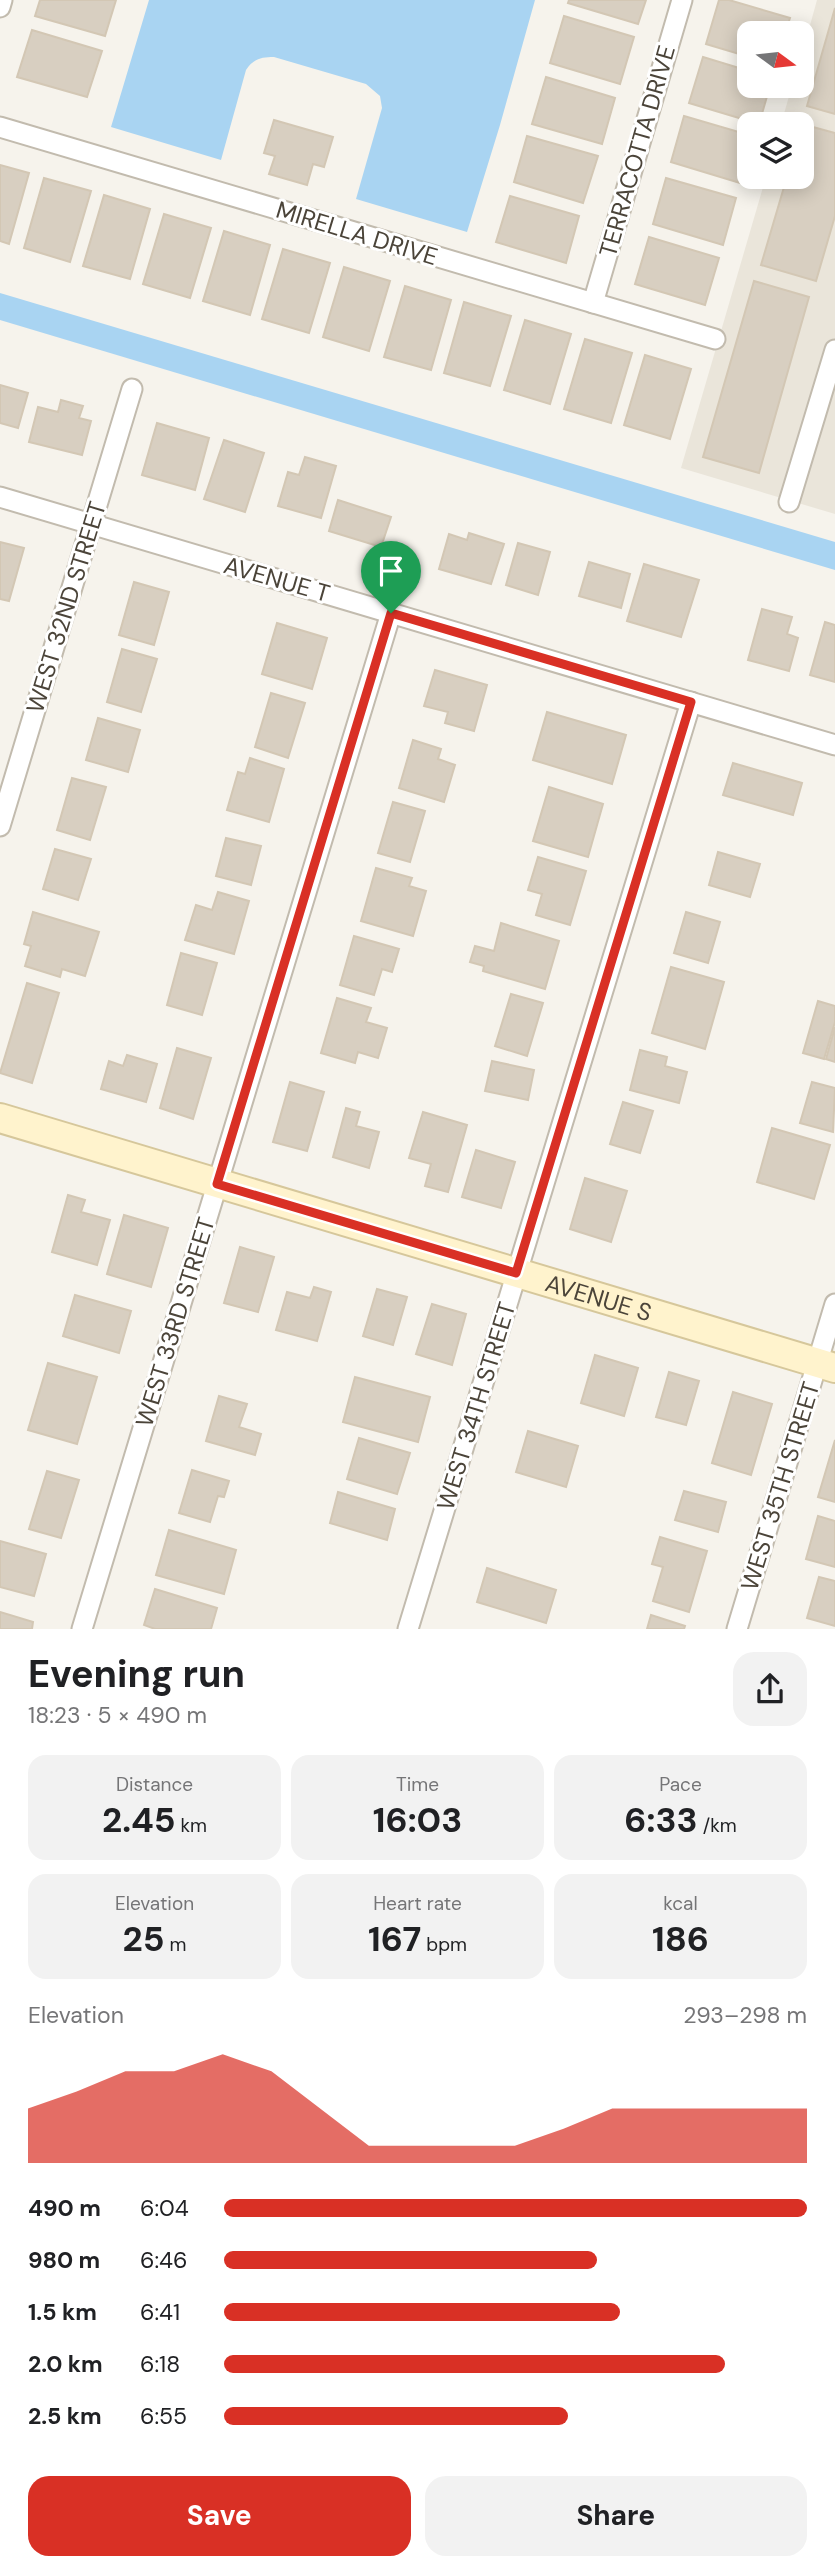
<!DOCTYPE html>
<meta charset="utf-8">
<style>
body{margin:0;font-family:"DM Sans",sans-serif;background:#f2f2f2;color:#202124;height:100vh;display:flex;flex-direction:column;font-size:26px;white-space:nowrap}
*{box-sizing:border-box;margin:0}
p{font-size:23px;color:#757577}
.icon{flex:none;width:38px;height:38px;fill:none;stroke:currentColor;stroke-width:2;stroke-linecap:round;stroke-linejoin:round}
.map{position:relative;height:1629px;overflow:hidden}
.panel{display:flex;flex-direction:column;background:#fff;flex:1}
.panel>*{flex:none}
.needle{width:46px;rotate:105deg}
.fabs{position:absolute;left:737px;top:21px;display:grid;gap:14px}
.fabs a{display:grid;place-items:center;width:77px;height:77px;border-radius:14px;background:#fff;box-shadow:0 4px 18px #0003;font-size:35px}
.pin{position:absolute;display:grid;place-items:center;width:60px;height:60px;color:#fff;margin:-72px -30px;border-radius:50% 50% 50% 0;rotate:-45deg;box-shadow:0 0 7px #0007}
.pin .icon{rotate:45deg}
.round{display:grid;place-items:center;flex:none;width:74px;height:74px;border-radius:21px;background:#f2f2f2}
.headline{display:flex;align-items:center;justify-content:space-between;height:119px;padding:0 28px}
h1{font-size:38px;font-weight:700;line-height:52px}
.figures{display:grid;grid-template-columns:repeat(3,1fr);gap:10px;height:119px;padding:7px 28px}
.figures div{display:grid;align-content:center;border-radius:18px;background:#f2f2f2;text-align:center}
.figures b{font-size:35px;font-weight:700}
.figures small{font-size:19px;font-weight:400}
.figures p{font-size:19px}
.chart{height:196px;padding:14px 28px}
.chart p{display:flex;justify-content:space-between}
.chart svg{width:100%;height:126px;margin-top:7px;fill:#d93025;opacity:.7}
.primary-button{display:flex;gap:14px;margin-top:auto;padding:14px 28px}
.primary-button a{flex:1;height:80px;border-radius:21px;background:#d93025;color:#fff;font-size:28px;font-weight:700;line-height:80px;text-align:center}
.primary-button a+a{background:#f2f2f2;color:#202124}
ul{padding:0 28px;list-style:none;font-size:23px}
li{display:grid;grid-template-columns:112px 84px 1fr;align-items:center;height:52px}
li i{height:18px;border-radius:9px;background:#d93025}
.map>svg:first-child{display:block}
.residential{fill:#eae5da}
.water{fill:#a9d4f2}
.building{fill:#d8cfc1;stroke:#d3c7b4;stroke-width:2}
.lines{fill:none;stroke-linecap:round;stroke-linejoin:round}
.street-casing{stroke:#c2bbae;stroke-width:23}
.secondary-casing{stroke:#d6c79b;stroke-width:32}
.street{stroke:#fff;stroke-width:19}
.secondary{stroke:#fff3cd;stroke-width:28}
.route-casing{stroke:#fff;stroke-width:14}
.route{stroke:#d93025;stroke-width:9}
.labels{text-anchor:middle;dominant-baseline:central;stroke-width:6;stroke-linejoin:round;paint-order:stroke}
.street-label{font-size:24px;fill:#4b4439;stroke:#fff}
</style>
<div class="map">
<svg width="835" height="1629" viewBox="0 0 835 1629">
<rect width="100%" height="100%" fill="#f6f3ec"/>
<path class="residential" d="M817 0H835V514L681 468 766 177H802V124H781L792 86H802V54Z"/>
<g class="water">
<path d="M149 0H535L500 125 467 232 356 199 382 108 380 96 366 84 274 57C261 57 253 59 246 70L221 160 111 127Z"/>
<path d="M0 293 835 542V570L0 320Z"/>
</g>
<g class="building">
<path d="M40 0H116L105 36 35 16Z"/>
<path d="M569 0H646L638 24 568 3Z"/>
<path d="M719 0H729L790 18 785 33H749V57L706 44Z"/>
<path d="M835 8V114L807 106Z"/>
<path d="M564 16 634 37 620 84 550 63Z"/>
<path d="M32 30 102 51 87 97 17 77Z"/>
<path d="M703 57 749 71V86H770L759 124 689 103Z"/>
<path d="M546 77 615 98 602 144 532 124Z"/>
<path d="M684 116 749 135V154L740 183 671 162Z"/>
<path d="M274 120 333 137 324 167 313 164 307 185 269 174 275 156 264 153Z"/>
<path d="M802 124 835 133V216L816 281 761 265 787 177H802Z"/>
<path d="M527 136 598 156 583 203 514 182Z"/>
<path d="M0 165 29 173 9 244 0 241Z"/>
<path d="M44 178 91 191 70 262 24 248Z"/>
<path d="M666 178 736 198 723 245 653 224Z"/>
<path d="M104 195 150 209 130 279 83 266Z"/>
<path d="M510 196 579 216 566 263 496 242Z"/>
<path d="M164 214 211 228 190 298 143 284Z"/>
<path d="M224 231 270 245 250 315 203 301Z"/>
<path d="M649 237 719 258 705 305 635 284Z"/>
<path d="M283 249 330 263 309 333 262 319Z"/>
<path d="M344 267 390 281 369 351 323 337Z"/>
<path d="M754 281 809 297 759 473 703 457Z"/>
<path d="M405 286 451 300 431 370 384 357Z"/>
<path d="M464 302 511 316 490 386 444 373Z"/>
<path d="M525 320 571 334 550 404 504 390Z"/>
<path d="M585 339 632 353 611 423 564 409Z"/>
<path d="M645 355 691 369 670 439 624 425Z"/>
<path d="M0 385 28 393 18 428 0 423Z"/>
<path d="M61 400 83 406 79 418 91 421 82 455 29 442 38 407 58 412Z"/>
<path d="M157 423 209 438 195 490 142 475Z"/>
<path d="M224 440 264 453 245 512 204 499Z"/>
<path d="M305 457 336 466 321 518 278 506 288 472 299 475Z"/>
<path d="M338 500 391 517 381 547 329 531Z"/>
<path d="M469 533 504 544 491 584 439 569 449 534 467 540Z"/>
<path d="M0 542 24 548 9 601 0 599Z"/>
<path d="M518 543 550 552 538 595 506 585Z"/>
<path d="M589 562 630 574 621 608 579 596Z"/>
<path d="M644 564 699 580 681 637 627 621Z"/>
<path d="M134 582 169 592 154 645 119 635Z"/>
<path d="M762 609 792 617 787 634 798 638 789 671 748 660Z"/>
<path d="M825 622 835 625V682L810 675Z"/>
<path d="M277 623 327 638 312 689 262 674Z"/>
<path d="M122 649 157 659 141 712 107 702Z"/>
<path d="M435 670 487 685 474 731 445 723 448 712 424 706Z"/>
<path d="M271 693 305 703 288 758 255 747Z"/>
<path d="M547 712 626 735 612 784 533 760Z"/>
<path d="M98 718 140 730 128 772 86 760Z"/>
<path d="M413 740 441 749 438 759 455 765 444 802 399 788Z"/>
<path d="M250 758 284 769 269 822 227 810 238 772 245 774Z"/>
<path d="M733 763 802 783 793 815 723 795Z"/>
<path d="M72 778 106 787 90 840 57 830Z"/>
<path d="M549 787 603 804 588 857 533 841Z"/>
<path d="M393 802 425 811 410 862 378 853Z"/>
<path d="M226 838 261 846 251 885 216 876Z"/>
<path d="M55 849 91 859 78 900 43 889Z"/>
<path d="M718 852 760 864 750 897 709 885Z"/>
<path d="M538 857 586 871 570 925 536 915 542 894 528 890Z"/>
<path d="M376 868 412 878 409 886 426 891 413 936 361 921Z"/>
<path d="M218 892 249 901 234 954 185 940 196 905 212 910Z"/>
<path d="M33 912 99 932 85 976 62 969 60 977 25 966 31 946 24 944Z"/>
<path d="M686 912 720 922 708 963 674 953Z"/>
<path d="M501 923 559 941 545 989 483 971 484 966 470 962 475 946 494 951Z"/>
<path d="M354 936 399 949 392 972 382 969 374 995 340 985Z"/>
<path d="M181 953 217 963 202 1015 167 1005Z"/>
<path d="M671 967 724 982 705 1049 652 1033Z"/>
<path d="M27 983 59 993 32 1083 0 1073Z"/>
<path d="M511 994 543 1003 527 1056 495 1046Z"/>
<path d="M337 998 371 1008 366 1022 387 1028 378 1058 358 1052 355 1063 321 1053Z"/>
<path d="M818 1001 835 1006V1022L824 1059 803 1053Z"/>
<path d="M835 1027V1062L826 1059Z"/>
<path d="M177 1048 211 1058 193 1119 160 1108Z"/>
<path d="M640 1050 667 1057 665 1066 687 1072 679 1103 630 1090Z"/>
<path d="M127 1055 157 1064 146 1102 101 1089 109 1061 123 1066Z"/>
<path d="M492 1061 534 1070 528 1100 485 1091Z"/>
<path d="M290 1082 324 1092 307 1151 273 1142Z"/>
<path d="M812 1082 835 1088 833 1132 800 1123Z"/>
<path d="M623 1102 653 1111 640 1153 610 1144Z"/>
<path d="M346 1108 360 1112 356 1126 379 1132 369 1168 333 1157Z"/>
<path d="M423 1112 467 1125 448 1192 425 1186 431 1164 409 1158Z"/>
<path d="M772 1128 830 1145 814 1199 757 1182Z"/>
<path d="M476 1150 515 1162 501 1208 462 1197Z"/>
<path d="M585 1178 627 1191 611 1242 570 1229Z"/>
<path d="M68 1195 85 1200 81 1212 110 1220 97 1265 52 1252Z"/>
<path d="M124 1215 168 1228 151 1287 107 1274Z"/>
<path d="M240 1247 274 1257 258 1312 224 1303Z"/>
<path d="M314 1287 331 1292 317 1341 276 1330 287 1292 310 1298Z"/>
<path d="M377 1289 407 1297 393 1345 363 1336Z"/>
<path d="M75 1295 131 1311 119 1353 63 1336Z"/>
<path d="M432 1304 466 1314 452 1365 416 1354Z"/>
<path d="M595 1355 638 1368 624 1416 581 1403Z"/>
<path d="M48 1363 97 1377 77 1444 28 1430Z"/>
<path d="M669 1372 699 1381 686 1425 656 1417Z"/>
<path d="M355 1377 430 1397 418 1442 343 1422Z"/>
<path d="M733 1392 772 1404 751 1475 712 1463Z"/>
<path d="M219 1396 247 1404 239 1427 261 1434 255 1455 206 1441Z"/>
<path d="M528 1431 578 1446 566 1487 516 1472Z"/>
<path d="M359 1438 410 1453 397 1494 347 1479Z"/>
<path d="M835 1440V1502L818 1497Z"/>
<path d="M192 1470 229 1481 224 1497 218 1496 210 1522 179 1513Z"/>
<path d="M47 1471 79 1480 61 1538 29 1529Z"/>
<path d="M684 1491 726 1502 718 1532 675 1520Z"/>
<path d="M338 1492 395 1509 387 1540 330 1523Z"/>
<path d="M818 1516 835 1521V1567L806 1559Z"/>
<path d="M169 1530 236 1550 224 1594 156 1575Z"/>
<path d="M660 1537 707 1551 689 1612 653 1601 663 1567 652 1564Z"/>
<path d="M0 1541 46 1554 34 1596 0 1587Z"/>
<path d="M487 1568 556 1590 546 1623 477 1602Z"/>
<path d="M819 1577 835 1581V1626L807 1618Z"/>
<path d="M155 1589 217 1608 211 1629H155L144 1625Z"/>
<path d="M0 1612 33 1622 32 1629H0Z"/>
<path d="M651 1615 685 1626 684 1629H647Z"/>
</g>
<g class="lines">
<g class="street-casing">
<g id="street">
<path d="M0 7 2 0"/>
<path d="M0 127 715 339"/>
<path d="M593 303 682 0"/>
<path d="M0 497 835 745"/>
<path d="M789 502 835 350"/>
<path d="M0 826 132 389"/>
<path d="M82 1629 391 613"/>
<path d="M408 1629 691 702"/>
<path d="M737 1629 835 1304"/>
</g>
</g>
<g class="secondary-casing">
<g id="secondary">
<path id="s1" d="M0 1118 835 1368"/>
</g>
</g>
<use href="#street" class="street"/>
<use href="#secondary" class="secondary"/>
</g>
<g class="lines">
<g class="route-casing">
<path id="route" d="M391 613 691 702 516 1273 217 1184Z"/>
</g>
<use href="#route" class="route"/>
</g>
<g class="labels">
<g class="street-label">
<text transform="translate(637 151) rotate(-74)">TERRACOTTA DRIVE</text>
<text transform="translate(357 233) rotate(17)">MIRELLA DRIVE</text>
<text transform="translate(277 579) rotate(16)">AVENUE T</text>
<text transform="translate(66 607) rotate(-73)">WEST 32ND STREET</text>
<text stroke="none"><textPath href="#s1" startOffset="625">AVENUE S</textPath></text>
<text transform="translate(175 1322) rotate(-73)">WEST 33RD STREET</text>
<text transform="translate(476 1406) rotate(-73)">WEST 34TH STREET</text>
<text transform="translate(780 1486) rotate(-73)">WEST 35TH STREET</text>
</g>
</g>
</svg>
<div class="fabs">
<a><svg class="needle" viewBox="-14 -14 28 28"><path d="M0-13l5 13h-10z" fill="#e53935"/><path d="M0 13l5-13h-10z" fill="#757577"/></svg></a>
<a><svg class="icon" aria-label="layers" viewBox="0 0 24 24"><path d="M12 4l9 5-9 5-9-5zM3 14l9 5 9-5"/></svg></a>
</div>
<div class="pin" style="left:391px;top:613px;background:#1e9e55"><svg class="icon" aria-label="arrive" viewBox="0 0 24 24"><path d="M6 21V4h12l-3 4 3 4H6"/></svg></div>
</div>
<section class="panel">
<div class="headline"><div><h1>Evening run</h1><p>18:23 · 5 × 490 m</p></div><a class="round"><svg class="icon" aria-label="share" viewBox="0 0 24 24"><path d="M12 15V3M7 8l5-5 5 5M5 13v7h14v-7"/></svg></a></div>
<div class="figures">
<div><p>Distance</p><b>2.45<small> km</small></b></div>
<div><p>Time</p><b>16:03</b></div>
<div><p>Pace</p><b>6:33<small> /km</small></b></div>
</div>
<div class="figures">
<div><p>Elevation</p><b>25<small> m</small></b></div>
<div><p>Heart rate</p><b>167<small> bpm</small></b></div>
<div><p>kcal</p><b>186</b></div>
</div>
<div class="chart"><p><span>Elevation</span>293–298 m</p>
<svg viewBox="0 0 160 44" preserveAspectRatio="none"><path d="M0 44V25L10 19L20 12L30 12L40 6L50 12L60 25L70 38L80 38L90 38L100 38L110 32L120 25L130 25L140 25L150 25L160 25V44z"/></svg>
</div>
<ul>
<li><b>490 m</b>6:04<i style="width:100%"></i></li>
<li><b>980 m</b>6:46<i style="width:64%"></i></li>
<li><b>1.5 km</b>6:41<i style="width:68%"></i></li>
<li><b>2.0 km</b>6:18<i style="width:86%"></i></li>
<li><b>2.5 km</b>6:55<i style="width:59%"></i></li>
</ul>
<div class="primary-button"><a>Save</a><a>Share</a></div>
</section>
